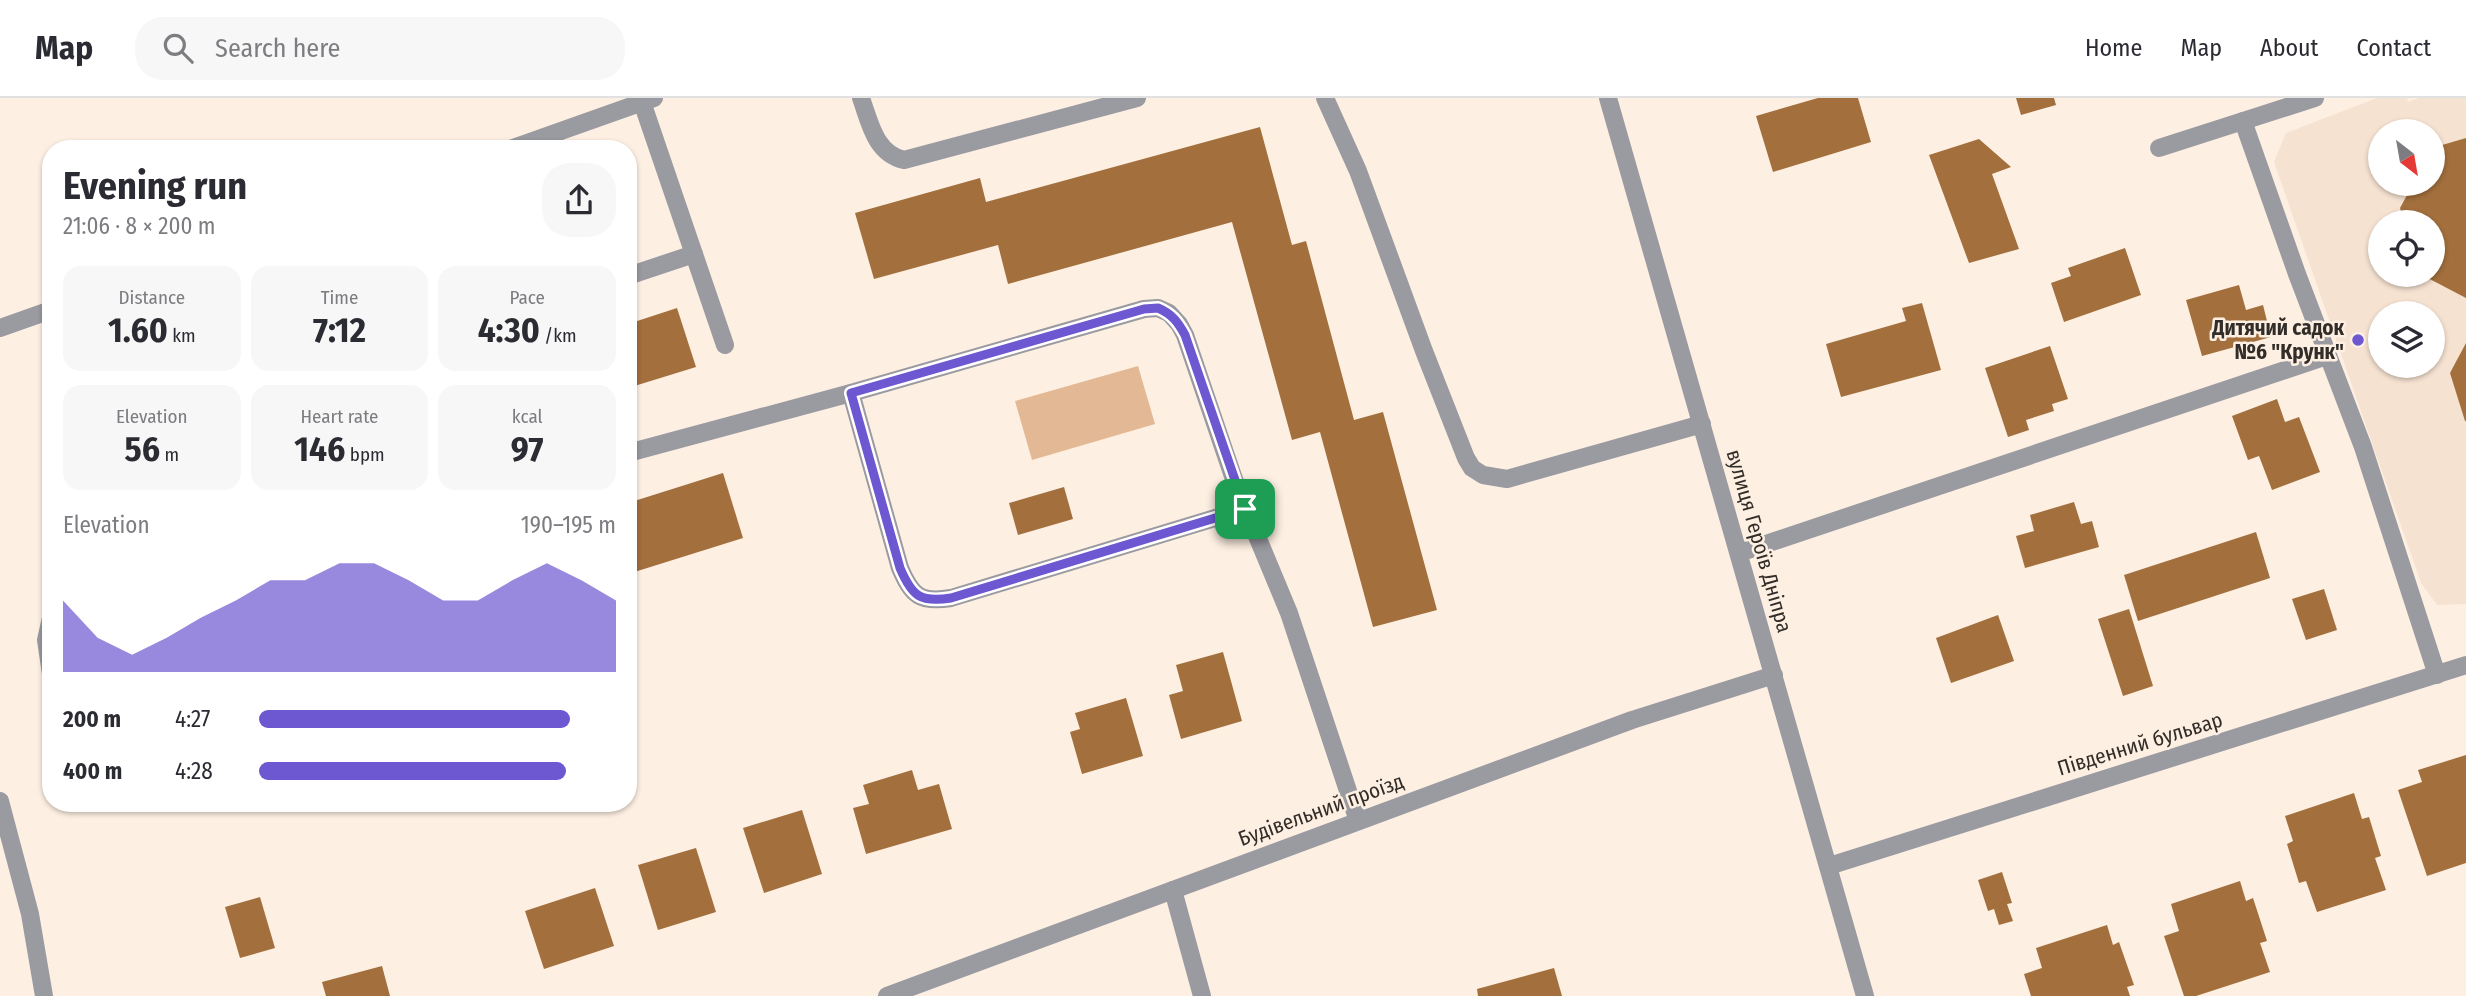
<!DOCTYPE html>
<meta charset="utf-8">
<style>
body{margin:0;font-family:"Fira Sans Condensed",sans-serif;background:#f7f7f7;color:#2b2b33;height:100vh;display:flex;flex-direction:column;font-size:26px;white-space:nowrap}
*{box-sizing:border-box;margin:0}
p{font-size:23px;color:#7c7c81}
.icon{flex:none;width:38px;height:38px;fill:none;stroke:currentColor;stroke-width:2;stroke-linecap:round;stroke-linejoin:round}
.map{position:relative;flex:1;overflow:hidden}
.drawer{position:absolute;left:42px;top:42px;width:595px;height:672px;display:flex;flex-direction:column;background:#fff;border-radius:28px;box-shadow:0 2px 5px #0004}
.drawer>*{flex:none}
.needle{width:46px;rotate:149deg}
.fabs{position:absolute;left:2368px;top:21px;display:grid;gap:14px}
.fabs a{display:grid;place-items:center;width:77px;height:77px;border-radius:50%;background:#fff;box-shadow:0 2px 5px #0004;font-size:35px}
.pin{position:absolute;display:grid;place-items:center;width:60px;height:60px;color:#fff;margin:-30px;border-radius:14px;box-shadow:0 4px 10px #0006}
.round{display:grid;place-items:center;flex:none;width:74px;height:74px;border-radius:28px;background:#f7f7f7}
.head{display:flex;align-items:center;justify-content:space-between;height:119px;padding:0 21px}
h1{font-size:38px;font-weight:700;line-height:52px}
.metrics{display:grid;grid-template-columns:repeat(3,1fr);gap:10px;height:119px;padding:7px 21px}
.metrics div{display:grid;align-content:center;border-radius:18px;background:#f7f7f7;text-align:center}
.metrics b{font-size:35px;font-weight:700}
.metrics small{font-size:19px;font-weight:400}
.metrics p{font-size:19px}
.chart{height:196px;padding:14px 21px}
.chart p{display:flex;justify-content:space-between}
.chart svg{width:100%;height:126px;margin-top:7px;fill:#6d58d1;opacity:.7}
ul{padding:0 21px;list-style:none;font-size:23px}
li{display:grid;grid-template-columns:112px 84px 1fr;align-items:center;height:52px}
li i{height:18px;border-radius:9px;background:#6d58d1}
header{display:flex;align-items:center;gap:42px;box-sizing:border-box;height:98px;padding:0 35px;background:#fff;border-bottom:2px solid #e1e1e2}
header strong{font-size:33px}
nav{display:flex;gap:38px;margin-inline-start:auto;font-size:24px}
.search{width:490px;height:63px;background:#f7f7f7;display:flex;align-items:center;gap:18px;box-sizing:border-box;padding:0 24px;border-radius:28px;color:#7c7c81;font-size:26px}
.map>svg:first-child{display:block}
.built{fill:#f6e2d1;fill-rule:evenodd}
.green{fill:#e2b994}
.building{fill:#a26f3d}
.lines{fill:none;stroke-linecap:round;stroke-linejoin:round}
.service{stroke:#9a9aa1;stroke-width:18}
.minor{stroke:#9a9aa1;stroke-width:18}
.tertiary{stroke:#9a9aa1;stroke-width:18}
.route-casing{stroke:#fff;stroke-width:14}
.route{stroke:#6d58d1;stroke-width:9}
.poi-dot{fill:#6d58d1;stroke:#fdefe2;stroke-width:2.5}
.labels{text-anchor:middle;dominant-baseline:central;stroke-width:5;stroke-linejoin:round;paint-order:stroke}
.poi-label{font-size:21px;font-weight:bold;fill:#322d28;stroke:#fdefe2;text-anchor:end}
.street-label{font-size:21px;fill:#322d28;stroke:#fdefe2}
</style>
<header>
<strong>Map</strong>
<div class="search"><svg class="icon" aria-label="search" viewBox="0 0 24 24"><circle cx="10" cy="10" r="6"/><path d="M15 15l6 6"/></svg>Search here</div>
<nav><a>Home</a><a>Map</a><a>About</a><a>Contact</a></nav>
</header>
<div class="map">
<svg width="2466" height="898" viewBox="0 0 2466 898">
<rect width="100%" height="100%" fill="#fdefe2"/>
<path class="built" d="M2377 0H2407L2408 4 2419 0H2466V506L2437 507 2421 485 2274 64 2286 35ZM2380 33H2432V86H2380ZM2380 124H2432V177H2380ZM2380 215H2432V268H2380Z"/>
<path class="green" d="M1138 268 1155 326 1032 362 1015 303Z"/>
<g class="building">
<path d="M1818 0H1858L1871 44 1773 74 1756 18Z"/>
<path d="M2016 0H2054L2056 7 2021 17Z"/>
<path d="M1260 29 1292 147 1306 143 1354 322 1383 314 1437 512 1373 529 1320 334 1292 342 1232 124 1008 186 998 147 874 181 855 115 980 80 986 104Z"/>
<path d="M2466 40V200L2422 177H2432V124H2404L2400 110 2413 86H2432V50Z"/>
<path d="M1979 41 2011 69 1992 76 2019 151 1969 165 1929 57Z"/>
<path d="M2125 150 2141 197 2064 224 2051 185 2071 178 2068 170Z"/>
<path d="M2239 187 2246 212 2263 207 2271 239 2202 258 2186 202Z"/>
<path d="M1922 205 1941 272 1841 299 1826 246 1906 223 1902 210Z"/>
<path d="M677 210 696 269 628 290V226Z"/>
<path d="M2466 245V323H2465L2450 275Z"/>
<path d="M2050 248 2068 301 2052 306 2054 313 2026 322 2029 332 2008 339 1985 270Z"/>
<path d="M2277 301 2285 324 2299 319 2320 374 2272 392 2259 358 2248 362 2232 318Z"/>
<path d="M723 375 743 440 628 476V405Z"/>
<path d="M1064 389 1073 421 1018 437 1009 405Z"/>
<path d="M2074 404 2081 426 2092 423 2099 449 2025 470 2016 438 2034 433 2030 417Z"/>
<path d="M2256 434 2270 480 2138 523 2124 477Z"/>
<path d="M2324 491 2337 532 2306 542 2292 501Z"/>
<path d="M2129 511 2153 588 2123 598 2098 521Z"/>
<path d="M1998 517 2014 563 1951 585 1936 540Z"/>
<path d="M1223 554 1242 623 1181 641 1169 597 1183 593 1176 567Z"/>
<path d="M1126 600 1143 658 1082 676 1070 634 1080 631 1075 615Z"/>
<path d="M2466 657V765L2427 778 2398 692 2422 684 2418 672Z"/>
<path d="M912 672 918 692 939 686 952 731 866 756 853 710 869 706 863 687Z"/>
<path d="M2354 695 2362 721 2369 719 2381 758 2375 760 2386 792 2317 814 2306 783 2299 785 2287 746 2293 743 2285 718Z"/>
<path d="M802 712 822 776 764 795 743 730Z"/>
<path d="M696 750 716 814 658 832 638 767Z"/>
<path d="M2002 774 2012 805 2007 806 2013 823 1999 827 1994 811 1988 813 1978 782Z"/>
<path d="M2240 783 2246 803 2253 800 2267 843 2260 845 2270 874 2196 898H2184L2164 838 2179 833 2171 806Z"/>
<path d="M595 790 614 848 544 871 525 813Z"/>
<path d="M260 799 275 850 240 860 225 809Z"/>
<path d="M2107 827 2113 847 2119 844 2134 887 2127 889 2130 898H2031L2024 876 2042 870 2036 850Z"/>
<path d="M382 868 390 898H326L322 884Z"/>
<path d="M1554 870 1562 898H1478L1477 891Z"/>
</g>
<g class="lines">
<g class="service">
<path d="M861 0C870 25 875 55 904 62L1137 0"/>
<path d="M1325 0 1358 73 1424 253 1466 360 1472 370 1483 377 1507 381 1702 326"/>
<path d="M642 4 725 247"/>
<path d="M2159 50 2243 23"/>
<path d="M628 178 694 156"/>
<path d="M851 295 900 470C912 498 920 505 951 500L1245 411"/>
<path d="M628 355 851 295 1144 211 1158 210 1169 215 1179 226 1185 237 1237 390 1289 515 1358 723"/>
<path d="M51 520 46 542 51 576"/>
<path d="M1173 792 1202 898"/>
</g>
<g class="minor">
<path d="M2315 0 2243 23 2297 176 2363 349 2437 577"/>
<path d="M510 51 654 0"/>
<path d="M0 230 51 212"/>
<path d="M1739 455 2327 258"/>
<path d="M0 703 30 816 44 898"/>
<path d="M1829 768 2466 567"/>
<path d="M887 898 1632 622 1774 577"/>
</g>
<path class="tertiary" d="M1608 0 1865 898"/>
</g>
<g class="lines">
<g class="route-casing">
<path id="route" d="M1158 210C1172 216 1178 224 1185 237L1245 411 951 500C920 505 912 498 900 470L851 295 1144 211Z"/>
</g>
<use href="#route" class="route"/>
</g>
<circle class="poi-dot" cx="2358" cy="242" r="7"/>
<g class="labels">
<g class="poi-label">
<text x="2344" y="230">Дитячий садок<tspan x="2344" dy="24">№6 "Крунк"</tspan></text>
</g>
<g class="street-label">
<text transform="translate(1759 443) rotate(74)">вулиця Героїв Дніпра</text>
<text transform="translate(2140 646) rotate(-17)">Південний бульвар</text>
<text transform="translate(1321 712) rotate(-20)">Будівельний проїзд</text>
</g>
</g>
</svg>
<div class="fabs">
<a><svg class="needle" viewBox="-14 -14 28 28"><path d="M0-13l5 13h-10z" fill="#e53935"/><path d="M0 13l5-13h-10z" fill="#7c7c81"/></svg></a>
<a><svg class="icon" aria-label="locate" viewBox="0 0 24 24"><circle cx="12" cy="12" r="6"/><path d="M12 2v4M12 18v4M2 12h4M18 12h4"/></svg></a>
<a><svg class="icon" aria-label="layers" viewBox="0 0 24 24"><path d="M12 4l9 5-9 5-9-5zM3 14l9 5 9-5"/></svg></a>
</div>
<div class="pin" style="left:1245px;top:411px;background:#1e9e55"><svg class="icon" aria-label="arrive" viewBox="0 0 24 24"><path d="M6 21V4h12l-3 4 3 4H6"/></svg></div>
<section class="drawer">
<div class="head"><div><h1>Evening run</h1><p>21:06 · 8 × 200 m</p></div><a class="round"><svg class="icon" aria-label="share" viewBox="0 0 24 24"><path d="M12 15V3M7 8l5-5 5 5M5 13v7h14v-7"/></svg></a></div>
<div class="metrics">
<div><p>Distance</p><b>1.60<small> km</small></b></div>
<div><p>Time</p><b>7:12</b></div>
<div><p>Pace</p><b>4:30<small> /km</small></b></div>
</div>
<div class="metrics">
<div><p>Elevation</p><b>56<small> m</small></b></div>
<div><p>Heart rate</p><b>146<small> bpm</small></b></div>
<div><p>kcal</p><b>97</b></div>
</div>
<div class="chart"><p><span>Elevation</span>190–195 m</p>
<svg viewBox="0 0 160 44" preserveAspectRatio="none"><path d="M0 44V19L10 32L20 38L30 32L40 25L50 19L60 12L70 12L80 6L90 6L100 12L110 19L120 19L130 12L140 6L150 12L160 19V44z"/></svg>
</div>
<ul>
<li><b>200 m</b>4:27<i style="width:87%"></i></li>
<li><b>400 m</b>4:28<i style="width:86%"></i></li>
</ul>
</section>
</div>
